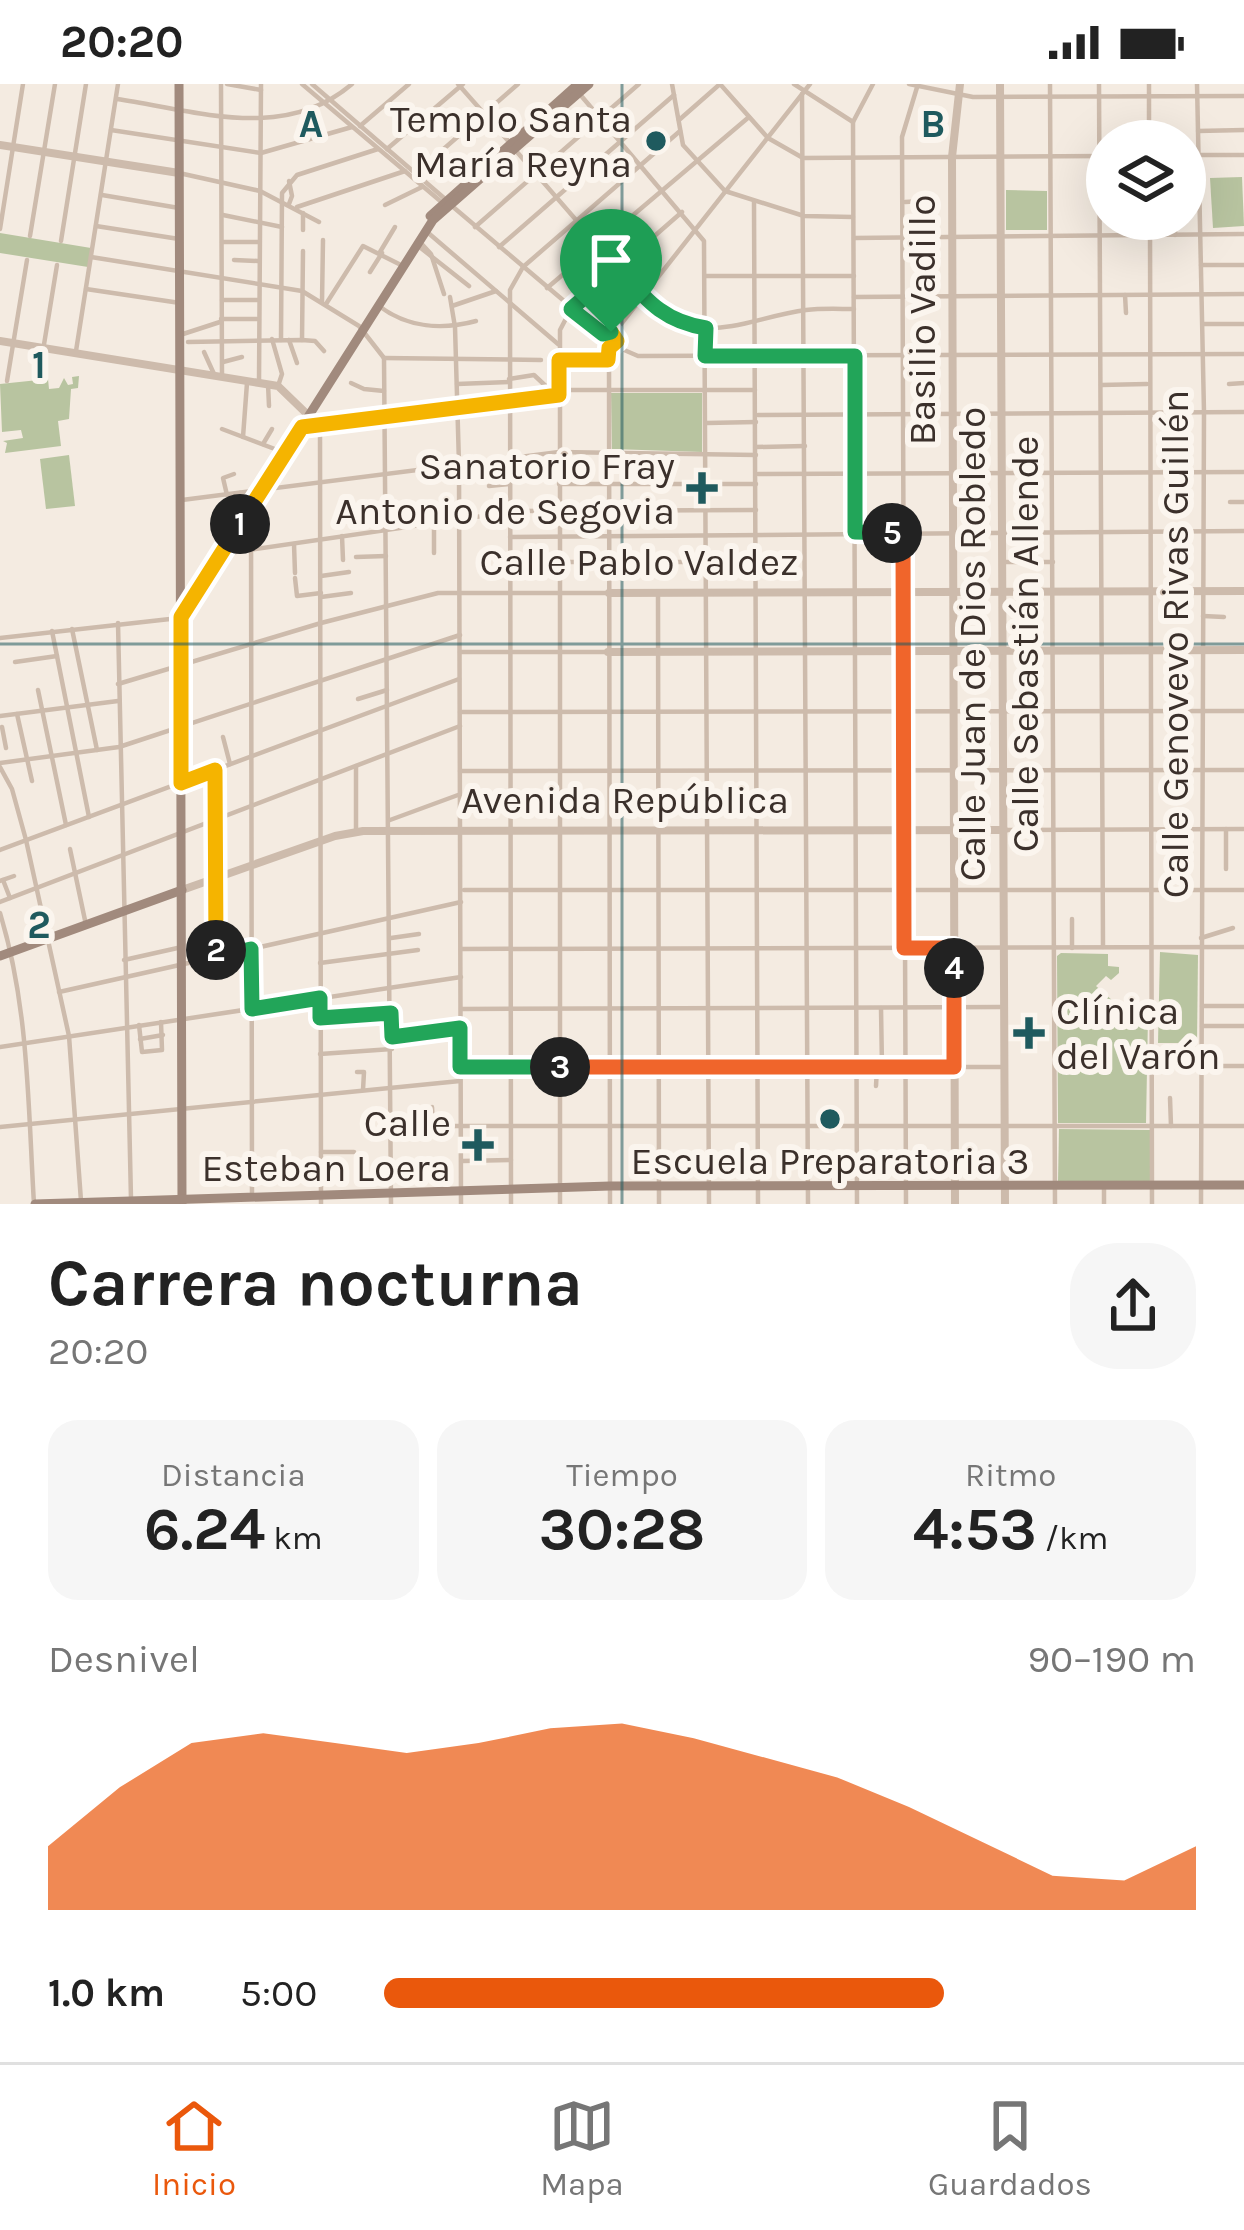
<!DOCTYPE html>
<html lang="es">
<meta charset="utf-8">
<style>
body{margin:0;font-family:Karla,sans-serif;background:#f6f6f6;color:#222;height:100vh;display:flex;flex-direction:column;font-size:45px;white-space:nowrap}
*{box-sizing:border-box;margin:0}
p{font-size:39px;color:#767676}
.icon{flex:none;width:66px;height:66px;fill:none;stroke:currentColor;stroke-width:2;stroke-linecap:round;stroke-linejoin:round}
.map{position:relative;height:1120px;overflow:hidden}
.details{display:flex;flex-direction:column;background:#fff;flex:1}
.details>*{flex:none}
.tools{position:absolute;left:1086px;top:36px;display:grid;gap:24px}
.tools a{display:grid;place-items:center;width:120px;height:120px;border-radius:50%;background:#fff;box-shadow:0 12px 48px #0002;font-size:60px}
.pin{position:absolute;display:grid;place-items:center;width:102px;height:102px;color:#fff;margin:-123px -51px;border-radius:50% 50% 50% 0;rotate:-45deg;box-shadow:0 0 12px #0007}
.pin .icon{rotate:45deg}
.km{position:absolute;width:60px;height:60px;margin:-30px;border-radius:50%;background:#222;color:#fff;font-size:33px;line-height:60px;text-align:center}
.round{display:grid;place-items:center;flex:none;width:126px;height:126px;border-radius:48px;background:#f6f6f6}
.overview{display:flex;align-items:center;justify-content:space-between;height:204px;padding:0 48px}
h1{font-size:66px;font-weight:700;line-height:90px}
.metrics{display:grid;grid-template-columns:repeat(3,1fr);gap:18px;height:204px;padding:12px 48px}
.metrics div{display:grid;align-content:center;border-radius:30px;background:#f6f6f6;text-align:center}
.metrics b{font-size:60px;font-weight:700}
.metrics small{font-size:33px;font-weight:400}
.metrics p{font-size:33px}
.chart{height:336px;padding:24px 48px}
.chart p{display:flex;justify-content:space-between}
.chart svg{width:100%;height:216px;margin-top:12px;fill:#ea580c;opacity:.7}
ul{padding:0 48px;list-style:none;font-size:39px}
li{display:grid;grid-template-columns:192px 144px 1fr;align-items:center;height:90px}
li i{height:30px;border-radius:15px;background:#ea580c}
.status{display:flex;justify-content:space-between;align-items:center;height:84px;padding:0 60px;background:#fff;direction:ltr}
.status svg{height:33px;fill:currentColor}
.dock{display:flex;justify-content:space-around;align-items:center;height:168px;border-top:3px solid #e0e0e0;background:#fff;font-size:33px;color:#767676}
.dock a{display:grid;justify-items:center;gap:6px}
.dock .active{color:#ea580c}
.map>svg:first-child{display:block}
.green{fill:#b8c4a0}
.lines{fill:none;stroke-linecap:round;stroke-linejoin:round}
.minor{stroke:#cdbbac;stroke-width:4.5}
.tertiary{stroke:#cdbbac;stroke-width:8}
.secondary{stroke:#a18a7d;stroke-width:9}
.split-1-casing{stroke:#fff;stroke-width:24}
.split-2-casing{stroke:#fff;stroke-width:24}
.split-3-casing{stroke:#fff;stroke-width:24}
.split-4-casing{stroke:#fff;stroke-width:24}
.split-5-casing{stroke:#fff;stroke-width:24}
.split-6-casing{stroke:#fff;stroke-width:24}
.split-7-casing{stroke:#fff;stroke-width:24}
.split-1{stroke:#f5b400;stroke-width:15}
.split-2{stroke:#f5b400;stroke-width:15}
.split-3{stroke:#22a559;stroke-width:15}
.split-4{stroke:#f0652b;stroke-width:15}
.split-5{stroke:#f0652b;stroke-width:15}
.split-6{stroke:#22a559;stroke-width:15}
.split-7{stroke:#22a559;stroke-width:15}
.grid{fill:none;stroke:#1f5a5e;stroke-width:3;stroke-opacity:0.55}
.poi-dot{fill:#1f5a5e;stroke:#fbf5ee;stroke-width:4.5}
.labels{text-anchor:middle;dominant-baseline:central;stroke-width:12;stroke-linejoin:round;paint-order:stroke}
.poi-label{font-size:39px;fill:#3b302b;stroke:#fbf5ee;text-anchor:end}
.street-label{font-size:39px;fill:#3b302b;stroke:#fbf5ee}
.grid-label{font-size:39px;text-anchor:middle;font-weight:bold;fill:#1f5a5e;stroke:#fbf5ee;stroke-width:12;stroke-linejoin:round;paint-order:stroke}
</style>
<div class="status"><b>20:20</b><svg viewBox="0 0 49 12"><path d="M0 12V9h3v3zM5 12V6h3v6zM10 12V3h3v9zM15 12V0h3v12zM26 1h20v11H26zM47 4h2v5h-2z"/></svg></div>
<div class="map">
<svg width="1244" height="1120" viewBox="0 0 1244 1120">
<rect width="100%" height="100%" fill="#f4ebe1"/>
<g class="green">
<path d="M1242 93 1244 142 1213 144 1210 94Z"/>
<path d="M1006 106 1047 107V146H1006Z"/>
<path d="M0 149 91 164 88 183 0 169Z"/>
<path d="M79 292 78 304 71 305 69 335 58 337 61 362 5 369 7 359 3 357 23 354 21 346 2 348 0 300 48 295 49 305 59 304 64 294 68 301 73 300 72 293Z"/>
<path d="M611 309H702V368L612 365Z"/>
<path d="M69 371 75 422 46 425 40 375Z"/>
<path d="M1160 868 1198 871 1197 959H1158Z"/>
<path d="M1061 869 1108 870V882L1119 883V889L1111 896 1106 892 1096 902 1129 931 1148 932 1146 1039H1058L1057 872Z"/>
<path d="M1059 1045 1150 1046V1098L1058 1097Z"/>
</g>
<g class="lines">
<g class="minor">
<path d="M221 0 222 293"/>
<path d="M227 0 261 6"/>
<path d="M302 0 445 121"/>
<path d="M312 0 444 114"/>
<path d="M458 0 510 59"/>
<path d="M672 0 683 61 725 107 804 132 853 133"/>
<path d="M720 0 768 54 803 74 1107 72"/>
<path d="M794 0 853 38"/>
<path d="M909 0 973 13 1244 12"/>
<path d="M1050 0 1055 1120"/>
<path d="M1099 0 1103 863"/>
<path d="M1149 0V57"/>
<path d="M1197 0 1204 328 1201 1120"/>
<path d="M578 8 704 157 709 1120"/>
<path d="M802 10 808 1120"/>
<path d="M117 15C197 27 285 58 352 0"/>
<path d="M679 36 720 0"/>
<path d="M360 42 409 0"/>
<path d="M111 46 261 69 352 43"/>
<path d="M1198 47 1244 46"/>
<path d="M387 65 463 0"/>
<path d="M517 68 643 213C697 269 745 234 806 226 822 224 839 225 854 225"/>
<path d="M1185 71H1244"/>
<path d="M179 89 260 107 319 138"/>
<path d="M415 90 518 0"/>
<path d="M102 111 179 124"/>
<path d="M754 118 758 1120"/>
<path d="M905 118 923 117"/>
<path d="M289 120 292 112 289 97"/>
<path d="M385 121 422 103"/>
<path d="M452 122 603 250"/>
<path d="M297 123 405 87"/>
<path d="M223 131 282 143"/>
<path d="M1150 135 1152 1120"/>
<path d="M1175 135V151"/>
<path d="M96 142 179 155"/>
<path d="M475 143 639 0"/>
<path d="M0 145 23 0"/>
<path d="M303 146V129"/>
<path d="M426 147 558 260"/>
<path d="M30 152 55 0"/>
<path d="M854 154 1244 150"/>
<path d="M61 157 86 0"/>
<path d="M419 157 431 170 444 210"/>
<path d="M222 158H258"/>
<path d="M417 161 469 202"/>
<path d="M499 163 674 11"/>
<path d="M380 168 395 143"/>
<path d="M91 173 302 207 359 242 384 274"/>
<path d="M234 176 258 177"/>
<path d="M1201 181H1244"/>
<path d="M370 188 382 169"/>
<path d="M705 192H854"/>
<path d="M547 204 749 33"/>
<path d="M86 205 180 219"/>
<path d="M1125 211 1126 229"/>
<path d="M450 213 455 243 459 380 461 1120"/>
<path d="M854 213 1244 210"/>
<path d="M222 216H258"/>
<path d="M322 218 323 156"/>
<path d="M326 220 363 162 399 180"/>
<path d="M379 222C408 244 443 246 476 237"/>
<path d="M452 222 496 207"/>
<path d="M221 235H257"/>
<path d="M1203 240H1244"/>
<circle cx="609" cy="256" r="8"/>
<path d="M614 249 810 0"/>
<path d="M180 251 220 238"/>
<path d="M272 255 282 290 278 302"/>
<path d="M281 256 282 109 297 91 378 65"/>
<path d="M289 256 297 279"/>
<path d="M302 256 303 167"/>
<path d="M188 258 302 256 315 257 324 267"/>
<path d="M615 262 638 272 1244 270"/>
<path d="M609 264 610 1120"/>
<path d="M76 267 118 0"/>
<path d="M204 268 214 290"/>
<path d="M384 274 391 1120"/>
<path d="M384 274 541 276"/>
<path d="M560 276H608"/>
<path d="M223 278 242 273"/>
<path d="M39 291 57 181"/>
<path d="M509 295 534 291 550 306"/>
<path d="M7 297 27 176"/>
<path d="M259 298 261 0"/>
<path d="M351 299 364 305 384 307"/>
<path d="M268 300 269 322"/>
<path d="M457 300 509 298"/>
<path d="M1229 300 1244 299"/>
<path d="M1101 301 1147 300"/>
<path d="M559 306H755"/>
<path d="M758 331 1244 328"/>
<path d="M320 339 321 1120"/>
<path d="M707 339 756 338"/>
<path d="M307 341 558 311"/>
<path d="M222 345 280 367"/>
<path d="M243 353 247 299"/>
<path d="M263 360 272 345"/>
<path d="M756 363 805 362"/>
<path d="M758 390 1244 388"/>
<path d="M559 400H756"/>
<path d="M489 402 509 400"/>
<path d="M240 409 251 422 252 1112"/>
<path d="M227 411 223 394 234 390"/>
<path d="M182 416 559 368 756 371"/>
<path d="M1230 418H1244"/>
<path d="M434 440V469"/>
<path d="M342 452 343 476"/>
<path d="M510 453 1244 447"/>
<path d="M294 460 295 489"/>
<path d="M215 471 517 427 756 426"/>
<path d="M356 473 386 472"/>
<path d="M510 478H706"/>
<path d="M1005 478H1053"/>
<path d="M321 492 349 488"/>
<path d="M295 494 297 512 321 509"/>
<path d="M658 509 659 1120"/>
<path d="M321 513 351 509"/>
<path d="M1203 532 1224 533"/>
<path d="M118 539 131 1115"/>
<path d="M72 545 97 666"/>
<path d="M52 547 89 733"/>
<path d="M0 554 179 534"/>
<path d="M460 568H608"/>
<path d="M15 578 57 572"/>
<path d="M118 600 321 539 438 509H609"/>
<path d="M38 606 66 741"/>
<path d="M358 615 387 606"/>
<path d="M460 628 1244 627"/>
<path d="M17 630 32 697"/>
<path d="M0 632 118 617"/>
<path d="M2 643 6 664"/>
<path d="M223 653 230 680"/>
<path d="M0 679 119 663 460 551"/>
<path d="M356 682V748"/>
<path d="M0 683 12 705 26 756 69 952 81 1117"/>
<path d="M215 686 216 872"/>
<path d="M460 687 1244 686"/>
<path d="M390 736 458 711"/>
<path d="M1004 746 1244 745"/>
<path d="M70 765 86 841"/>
<path d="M0 766 459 595"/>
<path d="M1226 785V745"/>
<path d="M3 796 10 814"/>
<path d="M0 797 14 792"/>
<path d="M464 806H1244"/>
<path d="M0 818 460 642"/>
<path d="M0 829C29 924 28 1022 34 1120"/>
<path d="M1072 835V864"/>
<path d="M391 854 419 850"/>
<path d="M1201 854 1233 844"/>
<path d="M461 865 1244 863"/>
<path d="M124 876 182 863"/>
<path d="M320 879 418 866"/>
<path d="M59 908 461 818"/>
<path d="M1202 922H1244"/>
<path d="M881 924 882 983"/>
<path d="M461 925 1001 923"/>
<path d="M320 934 391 929"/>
<path d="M139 941 142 968 162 966 161 938"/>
<path d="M1202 942H1244"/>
<path d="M392 953 460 944"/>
<path d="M140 955 163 951"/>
<path d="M0 963 461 893"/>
<path d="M320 970 392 965"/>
<path d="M1202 982H1244"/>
<path d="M460 983H1003"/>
<path d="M357 988H364L363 1006"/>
<path d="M876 1002 877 983"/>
<path d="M1170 1014 1171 1042"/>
<path d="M432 1023 433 1043"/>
<path d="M392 1042H1244"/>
<path d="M0 1043 460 997"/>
<path d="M321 1068H354"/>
<path d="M462 1077 511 1076"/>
<path d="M834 1102V1078"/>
<path d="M511 1120 510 206 523 183 680 47"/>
<path d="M560 1120V246L571 225 682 128"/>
<path d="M857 1120 853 38 873 0"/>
<path d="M906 1120 902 53 918 0"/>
<path d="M1104 1120V1102"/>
</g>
<g class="tertiary">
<path d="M1000 0 1005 1120"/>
<path d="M0 61 179 89"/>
<path d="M0 257 278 302 309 332"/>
<path d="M609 509 1244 507"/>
<path d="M608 568 1244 566"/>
<path d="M182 806 335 752 363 747 1004 746"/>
<path d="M955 1120 952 73 960 0"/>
</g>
<g class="secondary">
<path d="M179 0 182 1120"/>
<path d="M430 132 578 0"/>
<path d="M181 533 433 136 589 0"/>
<path d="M0 872 182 806"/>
<path d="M35 1120 610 1102 1244 1101"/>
</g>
</g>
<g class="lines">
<g class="split-1-casing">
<path id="split-1" d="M240 440 302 343 559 311V276H608L609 264 617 257 611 248"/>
</g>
<g class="split-2-casing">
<path id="split-2" d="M216 866 215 686 181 699V533L240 440"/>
</g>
<g class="split-3-casing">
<path id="split-3" d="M216 866V873L251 865 252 925 320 914V934L391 929 392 953 460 944V983H560"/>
</g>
<g class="split-4-casing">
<path id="split-4" d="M560 983H954V884"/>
</g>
<g class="split-5-casing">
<path id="split-5" d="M892 449 903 450 904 864H954V884"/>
</g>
<g class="split-6-casing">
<path id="split-6" d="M624 190C648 219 667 238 706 244L705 272H855V448L892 449"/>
</g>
<g class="split-7-casing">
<path id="split-7" d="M611 248 603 250 571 225 618 184 624 190"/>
</g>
<use href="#split-1" class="split-1"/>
<use href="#split-2" class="split-2"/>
<use href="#split-3" class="split-3"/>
<use href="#split-4" class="split-4"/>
<use href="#split-5" class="split-5"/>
<use href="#split-6" class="split-6"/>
<use href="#split-7" class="split-7"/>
</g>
<path class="grid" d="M622 0V1120M0 560H1244"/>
<g class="poi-dot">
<circle cx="656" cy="57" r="12"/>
<path d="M696 386h12v12h12v12h-12v12h-12v-12h-12v-12h12z"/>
<path d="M1023 931h12v12h12v12h-12v12h-12v-12h-12v-12h12z"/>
<circle cx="830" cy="1035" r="12"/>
<path d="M472 1043h12v12h12v12h-12v12h-12v-12h-12v-12h12z"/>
</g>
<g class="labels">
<g class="poi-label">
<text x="632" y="35">Templo Santa<tspan x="632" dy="45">María Reyna</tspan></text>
<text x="675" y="382">Sanatorio Fray<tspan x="675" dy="45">Antonio de Segovia</tspan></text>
<text x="1056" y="927" text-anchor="start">Clínica<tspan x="1056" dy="45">del Varón</tspan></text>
<text x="451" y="1039">Calle<tspan x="451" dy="45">Esteban Loera</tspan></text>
<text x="830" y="1077" text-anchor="middle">Escuela Preparatoria 3</text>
</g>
<g class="street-label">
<text transform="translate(922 236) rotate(-90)">Basilio Vadillo</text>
<text x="639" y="478">Calle Pablo Valdez</text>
<text transform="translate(972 560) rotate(-90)">Calle Juan de Dios Robledo</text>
<text transform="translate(1025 560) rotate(-90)">Calle Sebastián Allende</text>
<text transform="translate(1175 560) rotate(-90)">Calle Genovevo Rivas Guillén</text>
<text x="625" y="716">Avenida República</text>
</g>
</g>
<g class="grid-label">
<text x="311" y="53">A</text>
<text x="933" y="53">B</text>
<text x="39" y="294">1</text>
<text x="39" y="854">2</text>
</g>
</svg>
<div class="tools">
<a><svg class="icon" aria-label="layers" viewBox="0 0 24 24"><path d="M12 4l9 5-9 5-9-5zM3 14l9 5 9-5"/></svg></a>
</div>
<div class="pin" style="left:611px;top:248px;background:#1e9e55"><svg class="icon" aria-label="arrive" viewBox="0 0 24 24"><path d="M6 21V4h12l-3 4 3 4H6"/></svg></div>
<b class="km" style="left:240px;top:440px">1</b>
<b class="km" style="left:216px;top:866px">2</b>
<b class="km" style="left:560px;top:983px">3</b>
<b class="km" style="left:954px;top:884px">4</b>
<b class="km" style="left:892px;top:449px">5</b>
</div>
<section class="details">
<div class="overview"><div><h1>Carrera nocturna</h1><p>20:20</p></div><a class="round"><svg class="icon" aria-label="share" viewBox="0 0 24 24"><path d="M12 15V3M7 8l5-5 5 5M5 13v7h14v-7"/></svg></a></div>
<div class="metrics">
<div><p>Distancia</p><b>6.24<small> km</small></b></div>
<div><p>Tiempo</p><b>30:28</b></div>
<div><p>Ritmo</p><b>4:53<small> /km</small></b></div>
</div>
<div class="chart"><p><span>Desnivel</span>90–190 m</p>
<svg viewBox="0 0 160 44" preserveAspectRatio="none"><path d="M0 44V31L10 19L20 10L30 8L40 10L50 12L60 10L70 7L80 6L90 9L100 13L110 17L120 23L130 30L140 37L150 38L160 31V44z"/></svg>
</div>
<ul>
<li><b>1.0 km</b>5:00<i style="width:69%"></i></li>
</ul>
</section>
<nav class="dock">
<a class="active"><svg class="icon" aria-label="home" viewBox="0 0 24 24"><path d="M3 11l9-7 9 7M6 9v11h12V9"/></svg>Inicio</a>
<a><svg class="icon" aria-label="map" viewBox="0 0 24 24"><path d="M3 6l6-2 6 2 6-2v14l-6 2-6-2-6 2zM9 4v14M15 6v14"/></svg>Mapa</a>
<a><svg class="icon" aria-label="saved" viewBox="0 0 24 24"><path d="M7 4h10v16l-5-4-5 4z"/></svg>Guardados</a>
</nav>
